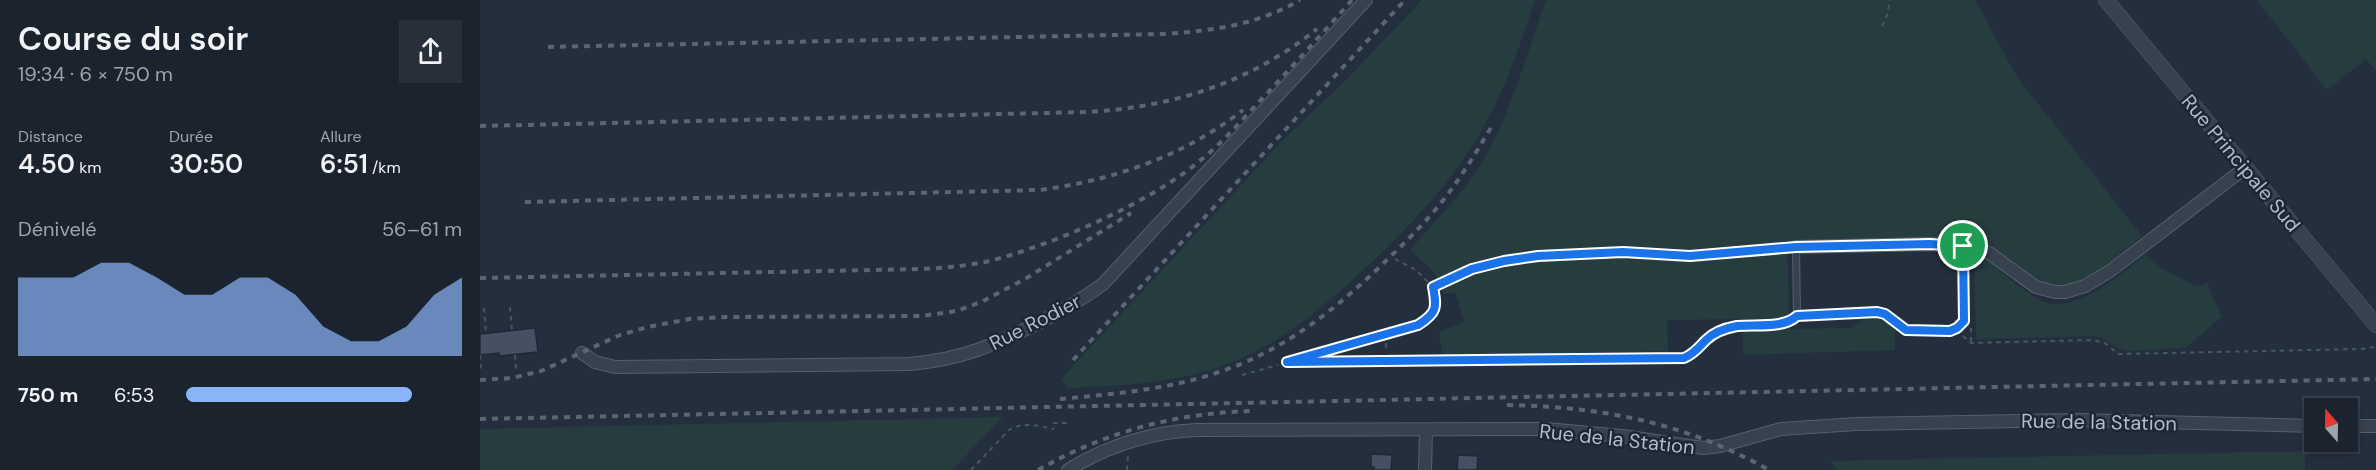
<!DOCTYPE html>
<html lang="fr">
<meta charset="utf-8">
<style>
body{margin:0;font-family:"DM Sans",sans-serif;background:#282f3a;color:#f1f3f6;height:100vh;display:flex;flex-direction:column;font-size:22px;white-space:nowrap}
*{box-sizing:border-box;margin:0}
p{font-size:20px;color:#a0a4aa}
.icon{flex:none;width:33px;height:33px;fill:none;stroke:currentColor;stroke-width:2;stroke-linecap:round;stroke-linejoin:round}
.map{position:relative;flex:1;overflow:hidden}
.drawer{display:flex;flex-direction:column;background:#1b232e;width:480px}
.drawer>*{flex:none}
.needle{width:39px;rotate:340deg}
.tools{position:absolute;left:1824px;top:398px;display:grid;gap:12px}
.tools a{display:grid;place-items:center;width:54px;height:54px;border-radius:0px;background:#1b232e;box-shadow:0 3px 9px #0003,0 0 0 2px #39404a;font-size:30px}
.pin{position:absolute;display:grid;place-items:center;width:51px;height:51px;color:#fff;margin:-26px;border:3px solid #fff;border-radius:50%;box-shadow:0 2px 6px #0007}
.round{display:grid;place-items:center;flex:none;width:63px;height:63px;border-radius:0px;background:#282f3a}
.head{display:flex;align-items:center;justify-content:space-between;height:102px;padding:0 18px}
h1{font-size:33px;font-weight:600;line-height:45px}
.stats{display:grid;grid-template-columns:repeat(3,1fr);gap:9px;height:102px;padding:6px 18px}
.stats div{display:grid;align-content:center}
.stats b{font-size:26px;font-weight:600}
.stats small{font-size:16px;font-weight:400}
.stats p{font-size:16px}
.chart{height:168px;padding:12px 18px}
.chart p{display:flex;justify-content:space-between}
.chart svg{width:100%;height:108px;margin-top:6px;fill:#8ab4f8;opacity:.7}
ul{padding:0 18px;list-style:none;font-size:20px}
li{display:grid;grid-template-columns:96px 72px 1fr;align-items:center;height:45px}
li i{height:15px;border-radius:8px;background:#8ab4f8}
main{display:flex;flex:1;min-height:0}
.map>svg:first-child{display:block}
.green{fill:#263c3f}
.building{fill:#455162;stroke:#1f2835;stroke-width:1.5}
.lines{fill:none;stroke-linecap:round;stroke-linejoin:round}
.service-casing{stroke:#565f6c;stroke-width:8}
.minor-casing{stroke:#565f6c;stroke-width:14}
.tertiary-casing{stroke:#565f6c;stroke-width:16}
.path{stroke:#44595c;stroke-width:2;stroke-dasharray:4.5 4.5;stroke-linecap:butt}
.service{stroke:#38414e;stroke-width:6}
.minor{stroke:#38414e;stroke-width:12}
.tertiary{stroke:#38414e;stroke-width:15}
.rail{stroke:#5a6575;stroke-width:4;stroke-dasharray:6 6;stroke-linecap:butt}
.route-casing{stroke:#fff;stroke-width:12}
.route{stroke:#1a73e8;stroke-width:8}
.labels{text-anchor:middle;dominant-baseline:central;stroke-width:5;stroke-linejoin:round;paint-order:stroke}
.street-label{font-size:20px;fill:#b4bcc9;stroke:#1d2633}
</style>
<main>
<section class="drawer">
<div class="head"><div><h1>Course du soir</h1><p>19:34 · 6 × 750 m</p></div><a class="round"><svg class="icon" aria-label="share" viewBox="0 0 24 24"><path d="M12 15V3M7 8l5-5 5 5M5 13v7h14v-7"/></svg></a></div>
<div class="stats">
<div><p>Distance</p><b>4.50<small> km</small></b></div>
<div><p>Durée</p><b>30:50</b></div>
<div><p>Allure</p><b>6:51<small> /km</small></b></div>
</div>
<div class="chart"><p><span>Dénivelé</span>56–61 m</p>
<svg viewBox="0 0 160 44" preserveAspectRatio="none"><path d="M0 44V12L10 12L20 12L30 6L40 6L50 12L60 19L70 19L80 12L90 12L100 19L110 32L120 38L130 38L140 32L150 19L160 12V44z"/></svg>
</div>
<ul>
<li><b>750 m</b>6:53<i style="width:82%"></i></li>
</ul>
</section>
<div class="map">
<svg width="1896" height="470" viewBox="0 0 1896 470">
<rect width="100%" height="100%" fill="#242f3e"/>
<g class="green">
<path d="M942 0H1055C1041 43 1026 87 1004 126 976 177 937 219 895 259 845 306 795 351 727 371 682 384 634 386 588 388L581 379 802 141 867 79Z"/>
<path d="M1066 0H1495L1537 77 1662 236C1644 250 1626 266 1607 278 1570 301 1548 270 1521 253 1508 244 1492 240 1477 237L1307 243 1310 329 1372 328 1384 319 1396 318 1406 321 1415 330V350L1263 355 1262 319 1187 320 1188 351 963 356 959 332 984 322 975 292 964 294 954 272 930 250C957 218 990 187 1009 150 1034 103 1048 49 1066 0Z"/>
<path d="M1777 0H1896V71L1886 59 1847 90Z"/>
<path d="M1666 255 1681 268 1717 287 1727 283 1742 317 1705 348 1644 351 1622 338 1614 336 1496 339 1494 256C1512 260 1525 276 1540 287 1548 293 1558 300 1568 303 1602 310 1641 273 1666 255Z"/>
<path d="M523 417 472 470H0V429Z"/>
<path d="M1825 451V470H1357L1350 461Z"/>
</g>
<g class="building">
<path d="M55 328 58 352 19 356V353L0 355V334Z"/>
<path d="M891 454 912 455 911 470H894V467H891Z"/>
<path d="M978 455 998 456 997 470H977Z"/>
</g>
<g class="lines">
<g class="service-casing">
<g id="service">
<path d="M1316 247 1317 316 1397 312C1411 315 1418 328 1431 331H1470L1481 326 1485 315 1483 246"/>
<path d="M807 362 1204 358C1214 354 1219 347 1226 340 1234 332 1246 328 1257 326 1275 324 1303 329 1317 316"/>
</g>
</g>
<g class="minor-casing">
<g id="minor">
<path d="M1316 247 1450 244 1483 246 1509 253 1556 287 1575 292H1585L1605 286 1630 271 1765 168"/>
<path d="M102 353 115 362 135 367 429 364C480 360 515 345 560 322 582 311 603 299 623 284L886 0"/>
<path d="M1868 426H1896"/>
<path d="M588 470C627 446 671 432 717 430L1066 429 1142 436 1223 448 1240 446 1301 429 1376 424 1597 420 1834 426"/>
<path d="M945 470 946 431"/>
</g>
</g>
<g class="tertiary-casing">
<path id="tertiary" d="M1626 0 1896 325"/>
</g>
<g class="path">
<path d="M1402 26 1407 15 1410 0"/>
<path d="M915 259 936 270 953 287C967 281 981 273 995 269 1064 247 1138 254 1208 255 1240 256 1272 250 1304 248"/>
<path d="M30 307 32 331"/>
<path d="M4 308 6 333"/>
<path d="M1491 328V343"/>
<path d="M906 334V352"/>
<path d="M1483 336 1491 343 1612 340 1625 343 1638 354 1881 349 1896 347"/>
<path d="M846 351 938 325C957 313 957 308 953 287"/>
<path d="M0 355 1 373"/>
<path d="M35 355 36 370"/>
<path d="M762 375 798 365"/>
<path d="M573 423H587"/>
<path d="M491 470 529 430C544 421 558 426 574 429"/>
<path d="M647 470 648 455"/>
</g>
<use href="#service" class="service"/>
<use href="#minor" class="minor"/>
<use href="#tertiary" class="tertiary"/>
<g class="rail">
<path d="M68 47 683 34C732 31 777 25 820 0"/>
<path d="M0 126 608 112C693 107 769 83 837 29"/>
<path d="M45 202 560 190C634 180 704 156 763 110"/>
<path d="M0 278 441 269C463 268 484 266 505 262 569 247 672 202 722 159 742 143 759 123 777 104 809 70 841 35 872 0"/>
<path d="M593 360 925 0"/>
<path d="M0 380 32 378 61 371 140 335 168 327 209 319 246 317 441 316 477 311 503 301 545 279 651 213"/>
<path d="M580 399C633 394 685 390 736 373 806 351 861 305 912 255 936 232 959 208 978 180 990 163 1001 144 1012 126"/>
<path d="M1027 405C1123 407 1203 422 1289 470"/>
<path d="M0 419 1896 379"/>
<path d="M558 470C625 432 695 413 772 411"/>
</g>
</g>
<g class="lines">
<g class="route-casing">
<path id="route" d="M1450 244 1483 246 1484 321 1477 328 1470 331 1426 330 1405 314 1397 312 1317 316C1303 329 1275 324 1257 326 1246 328 1234 332 1226 340 1219 347 1214 354 1204 358L807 362 938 325C957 313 957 308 953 287L992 269 1024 261 1058 256 1143 252 1210 256 1316 247Z"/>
</g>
<use href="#route" class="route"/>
</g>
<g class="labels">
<g class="street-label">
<text transform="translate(1761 163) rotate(50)">Rue Principale Sud</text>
<text transform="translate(555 322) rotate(-27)">Rue Rodier</text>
<text transform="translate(1619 422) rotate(1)">Rue de la Station</text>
<text transform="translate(1137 439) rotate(6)">Rue de la Station</text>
</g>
</g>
</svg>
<div class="tools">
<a><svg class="needle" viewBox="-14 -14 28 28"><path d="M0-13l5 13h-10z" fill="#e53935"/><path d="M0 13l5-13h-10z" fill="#a0a4aa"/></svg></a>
</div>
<div class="pin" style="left:1483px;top:246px;background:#1e9e55"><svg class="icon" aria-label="arrive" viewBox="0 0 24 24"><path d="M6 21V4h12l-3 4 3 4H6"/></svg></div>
</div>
</main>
